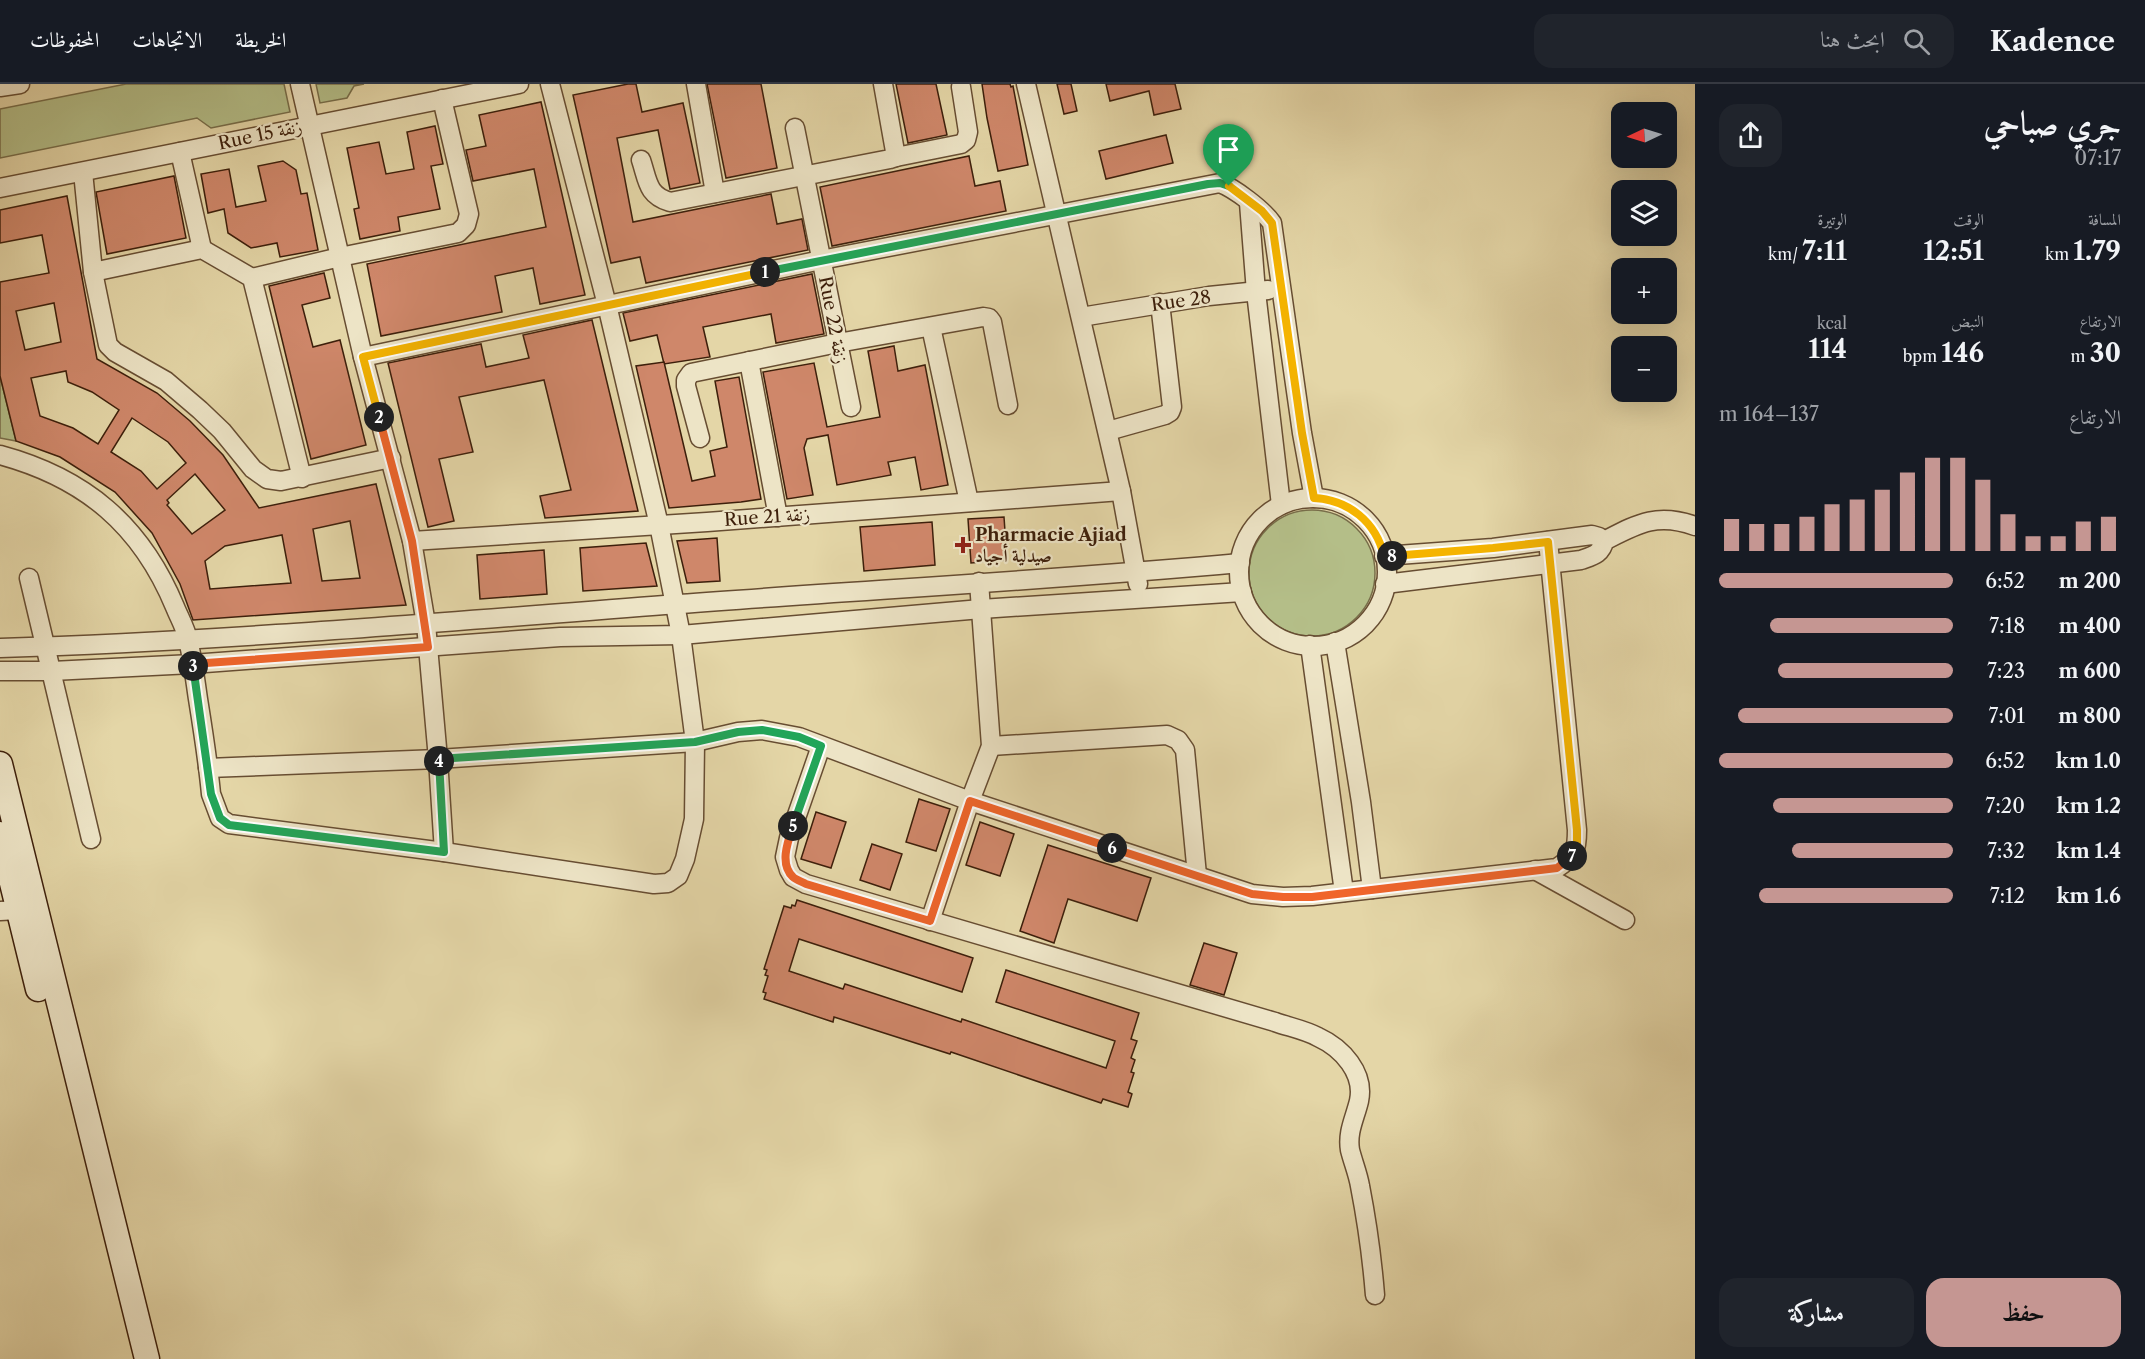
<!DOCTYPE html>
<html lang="ar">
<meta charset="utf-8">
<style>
body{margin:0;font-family:"Libre Caslon Text",Amiri,serif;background:#20242c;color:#f1f3f6;direction:rtl;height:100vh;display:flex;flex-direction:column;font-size:22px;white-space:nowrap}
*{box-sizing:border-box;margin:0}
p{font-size:20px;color:#9ea1a6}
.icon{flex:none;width:33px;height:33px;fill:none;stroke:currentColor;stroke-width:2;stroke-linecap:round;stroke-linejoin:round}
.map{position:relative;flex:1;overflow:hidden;direction:ltr}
.details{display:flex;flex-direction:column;background:#171b24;width:450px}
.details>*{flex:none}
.needle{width:39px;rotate:266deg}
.fabs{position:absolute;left:1611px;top:18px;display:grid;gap:12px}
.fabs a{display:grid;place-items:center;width:66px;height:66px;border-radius:12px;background:#171b24;box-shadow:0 6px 24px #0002;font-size:30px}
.pin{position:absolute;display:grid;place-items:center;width:51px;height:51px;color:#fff;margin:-62px -26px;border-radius:50% 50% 50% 0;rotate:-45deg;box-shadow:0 0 6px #0007}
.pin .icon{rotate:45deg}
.km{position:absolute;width:30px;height:30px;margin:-15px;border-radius:50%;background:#222;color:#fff;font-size:16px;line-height:30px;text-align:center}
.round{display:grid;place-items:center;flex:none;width:63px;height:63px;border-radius:18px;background:#20242c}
.headline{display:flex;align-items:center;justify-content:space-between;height:102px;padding:0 24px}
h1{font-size:33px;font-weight:700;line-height:45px}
.stats{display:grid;grid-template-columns:repeat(3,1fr);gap:9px;height:102px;padding:6px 24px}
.stats div{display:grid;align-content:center}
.stats b{font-size:26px;font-weight:700}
.stats small{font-size:16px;font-weight:400}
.stats p{font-size:16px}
.chart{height:168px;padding:12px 24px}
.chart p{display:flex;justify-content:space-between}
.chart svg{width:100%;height:108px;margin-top:6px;stroke:#c59692;stroke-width:6}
.cta{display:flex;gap:12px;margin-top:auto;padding:12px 24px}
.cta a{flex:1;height:69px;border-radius:18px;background:#c59692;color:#111;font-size:24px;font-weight:700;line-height:69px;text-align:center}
.cta a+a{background:#20242c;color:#f1f3f6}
ul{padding:0 24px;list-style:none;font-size:20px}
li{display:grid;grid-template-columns:96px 72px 1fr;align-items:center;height:45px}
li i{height:15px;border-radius:8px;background:#c59692}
header{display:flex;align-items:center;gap:36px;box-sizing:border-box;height:84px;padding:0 30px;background:#171b24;border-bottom:2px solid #363941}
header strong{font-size:28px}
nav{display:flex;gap:33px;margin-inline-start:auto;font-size:21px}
.search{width:420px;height:54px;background:#20242c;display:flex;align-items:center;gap:15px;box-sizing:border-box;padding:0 21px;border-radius:18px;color:#9ea1a6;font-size:22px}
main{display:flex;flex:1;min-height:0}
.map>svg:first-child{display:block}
.green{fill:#b4be88;stroke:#786e4a;stroke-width:1.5}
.building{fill:#cf876a;stroke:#3d1f0b;stroke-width:1.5;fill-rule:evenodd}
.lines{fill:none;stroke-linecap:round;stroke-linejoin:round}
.minor-casing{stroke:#674d32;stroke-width:21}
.secondary-casing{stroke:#3d1f0b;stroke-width:27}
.minor{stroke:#ede4c6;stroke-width:18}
.secondary{stroke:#ede4c6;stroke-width:24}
.split-1-casing{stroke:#fff;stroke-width:12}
.split-2-casing{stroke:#fff;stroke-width:12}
.split-3-casing{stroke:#fff;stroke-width:12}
.split-4-casing{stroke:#fff;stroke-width:12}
.split-5-casing{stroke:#fff;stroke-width:12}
.split-6-casing{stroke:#fff;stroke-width:12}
.split-7-casing{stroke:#fff;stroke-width:12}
.split-8-casing{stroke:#fff;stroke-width:12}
.split-9-casing{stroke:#fff;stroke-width:12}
.split-1{stroke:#22a559;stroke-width:8}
.split-2{stroke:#f5b400;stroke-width:8}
.split-3{stroke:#f0652b;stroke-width:8}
.split-4{stroke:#22a559;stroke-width:8}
.split-5{stroke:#22a559;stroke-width:8}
.split-6{stroke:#f0652b;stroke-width:8}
.split-7{stroke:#f0652b;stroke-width:8}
.split-8{stroke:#f5b400;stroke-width:8}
.split-9{stroke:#f5b400;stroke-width:8}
.poi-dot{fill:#8f2418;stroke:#ede4c6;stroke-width:2}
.labels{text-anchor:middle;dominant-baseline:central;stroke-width:4.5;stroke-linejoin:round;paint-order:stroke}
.street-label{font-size:18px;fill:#3d1f0b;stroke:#ede4c6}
.poi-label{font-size:18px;font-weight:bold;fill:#3d1f0b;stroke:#ede4c6;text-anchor:start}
</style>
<header>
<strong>Kadence</strong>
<div class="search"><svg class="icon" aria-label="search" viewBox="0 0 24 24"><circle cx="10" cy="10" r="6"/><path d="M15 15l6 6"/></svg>ابحث هنا</div>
<nav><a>الخريطة</a><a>الاتجاهات</a><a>المحفوظات</a></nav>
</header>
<main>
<section class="details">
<div class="headline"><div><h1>جري صباحي</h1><p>07:17</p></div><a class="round"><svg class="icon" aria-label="share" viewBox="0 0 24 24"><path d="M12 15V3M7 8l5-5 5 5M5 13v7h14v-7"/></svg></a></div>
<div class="stats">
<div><p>المسافة</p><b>1.79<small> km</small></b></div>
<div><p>الوقت</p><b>12:51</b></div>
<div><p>الوتيرة</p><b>7:11<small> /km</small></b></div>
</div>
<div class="stats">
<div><p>الارتفاع</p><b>30<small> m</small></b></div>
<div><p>النبض</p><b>146<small> bpm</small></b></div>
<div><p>kcal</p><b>114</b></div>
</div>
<div class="chart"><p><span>الارتفاع</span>137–164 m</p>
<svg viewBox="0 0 160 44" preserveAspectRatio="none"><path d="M5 44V31M15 44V33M25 44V33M35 44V30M45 44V25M55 44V23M65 44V19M75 44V12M85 44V6M95 44V6M105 44V15M115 44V29M125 44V38M135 44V38M145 44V32M155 44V30"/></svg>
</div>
<ul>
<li><b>200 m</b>6:52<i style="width:100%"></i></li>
<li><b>400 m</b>7:18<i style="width:78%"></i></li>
<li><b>600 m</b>7:23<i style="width:75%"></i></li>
<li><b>800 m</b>7:01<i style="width:92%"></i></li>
<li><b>1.0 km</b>6:52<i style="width:100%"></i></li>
<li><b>1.2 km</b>7:20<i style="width:77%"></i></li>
<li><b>1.4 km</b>7:32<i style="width:69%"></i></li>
<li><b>1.6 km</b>7:12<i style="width:83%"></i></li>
</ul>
<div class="cta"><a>حفظ</a><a>مشاركة</a></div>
</section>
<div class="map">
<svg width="1695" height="1275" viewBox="0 0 1695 1275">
<rect width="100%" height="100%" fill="#e4d6a7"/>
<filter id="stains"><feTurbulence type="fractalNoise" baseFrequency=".00333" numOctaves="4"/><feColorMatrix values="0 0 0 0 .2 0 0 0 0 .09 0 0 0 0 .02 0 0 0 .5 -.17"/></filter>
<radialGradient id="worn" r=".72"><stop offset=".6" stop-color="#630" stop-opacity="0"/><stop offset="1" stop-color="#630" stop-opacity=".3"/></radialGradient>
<g class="green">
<path d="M126 0H284L290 28 211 44 197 34 0 74V25Z"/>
<path d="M316 0H364L354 2 347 14 320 19Z"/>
<path d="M0 292 16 357 0 354Z"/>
<circle cx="1312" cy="489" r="63"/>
</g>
<g class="building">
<path d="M628 0H636L642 28 683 19 700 99 670 105 658 46 617 54 633 138 771 110 777 140 802 135 808 166 646 199 640 173 611 179 573 11Z"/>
<path d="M707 0H761L777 84 726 94Z"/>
<path d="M896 0H936L947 51 908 59Z"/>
<path d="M982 0H1010L1011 3 1013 2 1028 81 998 87 987 34Z"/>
<path d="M1057 0H1071L1077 27 1064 30Z"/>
<path d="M1106 0H1175L1181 25 1154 31 1149 7 1110 17Z"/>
<path d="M541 18 585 211 540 220 533 184 495 192 502 228 381 252 367 180 546 143 534 85 473 97 466 66 486 62 479 31Z"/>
<path d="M435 42 443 80 431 82 440 125 398 133 400 147 360 155 354 125 359 124 347 64 379 58 386 90 414 85 407 48Z"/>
<path d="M1166 51 1173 79 1106 95 1099 67Z"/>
<path d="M969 72 975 102 1000 97 1006 127 832 162 820 103Z"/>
<path d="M283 77 296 86 301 110 307 109 318 166 280 173 277 159 251 164 228 149 224 125 208 129 201 90 229 85 236 123 266 117 258 82Z"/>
<path d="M174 92 186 154 107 170 96 108Z"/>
<path d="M67 112 97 275 157 309 190 337 223 371 259 424 376 400 406 521 193 536 180 500 152 449 115 408 60 373 16 357 0 292V198L49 189 42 151 0 159V126ZM54 219 61 258 25 266 16 227ZM66 287 68 298 92 308 119 326 98 360 73 344 40 332 31 294ZM132 334 168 358 186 379 157 405 141 387 111 368ZM195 390 225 426 192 450 167 421 169 419 167 416ZM350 437 360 494 322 497 313 445ZM282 451 291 499 210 505 205 477 225 462Z"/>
<path d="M324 189 330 214 302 221 313 263 340 256 366 361 311 375 269 202Z"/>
<path d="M812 190 824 250 776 259 771 230 703 243 710 273 664 280 657 251 630 257 623 229Z"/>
<path d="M592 236 638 427 545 434 540 412 571 406 544 296 459 313 473 368 439 375 454 437 428 443 388 279 481 260 486 283 529 274 523 251Z"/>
<path d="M894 262 898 287 925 281 948 401 921 406 915 373 888 378 891 391 837 401 828 351 807 355 804 364 813 411 787 415 763 288 814 279 827 343 880 333 868 267Z"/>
<path d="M664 278 692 397 715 392 710 367 727 363 715 297 739 293 761 415 741 418 669 424 636 282Z"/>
<path d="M1004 433 1007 476 971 479 968 435Z"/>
<path d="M932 438 935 481 864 487 860 443Z"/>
<path d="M717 454 720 497 687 499 677 457Z"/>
<path d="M646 459 657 502 583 507 580 464Z"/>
<path d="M544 466 547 510 480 515 477 471Z"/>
<path d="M919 715 950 725 936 767 906 758Z"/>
<path d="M816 728 846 738 831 784 801 775Z"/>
<path d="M980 738 1014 750 1000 792 966 781Z"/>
<path d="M872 760 902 770 890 806 860 796Z"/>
<path d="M1048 761 1151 794 1137 837 1068 815 1054 859 1020 847Z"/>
<path d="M797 816 973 874 962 908 799 855 789 887 843 905 845 900 961 938 962 935 1106 984 1115 957 996 918 1006 886 1139 929 1131 955 1137 957 1131 974 1135 976 1131 988 1134 989 1128 1008 1132 1010 1128 1023 1103 1015 1101 1019 951 968 950 970 834 933 833 938 764 915 766 909 763 908 768 892 765 891 767 886 764 885 784 822 791 824 792 821 795 822Z"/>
<path d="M1204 859 1237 869 1224 911 1190 901Z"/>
</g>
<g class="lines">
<g class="minor-casing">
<g id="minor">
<path d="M300 0 363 273 412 457 426 540 438 675 444 768"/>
<path d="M696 0 715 109"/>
<path d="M1026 0 1121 407 1138 500"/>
<path d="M0 3 20 0"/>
<path d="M795 44 851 323"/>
<path d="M180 68 202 165"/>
<path d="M896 73 961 60 966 56 968 48 961 3"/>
<path d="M641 76C648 97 647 111 670 118L890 75 896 73 883 0"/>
<path d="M83 88 93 188 108 261 115 268 166 297 200 326 222 347 253 385 267 395 281 397 391 374"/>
<path d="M0 104 519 0"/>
<path d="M1249 119 1256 208 1281 421"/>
<path d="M93 188 202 165 252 194 302 394"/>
<path d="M252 194 340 173 458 149 466 141 469 130 442 15"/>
<path d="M1081 233 1209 212 1268 206"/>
<path d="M931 243 969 418"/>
<path d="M363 273 821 176 1220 99C1234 104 1263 126 1272 139L1302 349 1314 414"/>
<path d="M749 277 778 433"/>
<path d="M1108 347 1165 331 1170 328 1172 323 1160 219"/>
<path d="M700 354 686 302V296L691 289 838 259 983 233 989 234 992 238 1008 321"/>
<path d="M0 371C85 394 141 441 175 523 179 533 186 545 188 556 193 576 195 595 198 615 203 646 208 678 211 710L220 734 229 740 444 768 654 800 668 799 678 792 685 775 694 735 695 658 681 551 659 441 607 221 550 0"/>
<circle cx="1313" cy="488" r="74"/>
<path d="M412 457 707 438 1121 407"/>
<path d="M1384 472 1493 464 1592 451 1599 453 1604 457"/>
<path d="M29 494 91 755"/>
<path d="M1385 500 1581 476C1592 472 1602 470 1604 457 1637 440 1657 428 1695 442"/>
<path d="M1335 558 1361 718 1372 805"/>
<path d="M1310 561 1344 808"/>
<path d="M0 564C227 557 453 537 679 520 866 506 1053 496 1240 479"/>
<path d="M0 587H52L192 580 560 553 681 551 981 525 1242 508"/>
<path d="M821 662 789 754 785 773 789 786 793 793 806 800 1275 938C1289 943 1305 946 1318 953 1342 964 1365 989 1359 1017 1355 1034 1347 1048 1350 1066 1353 1078 1358 1090 1360 1102 1367 1138 1372 1174 1375 1211"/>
<path d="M991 662 1167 651 1178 656 1185 666 1197 791"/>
<path d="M208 684 438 675 695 658 738 648 762 646 799 653 970 717 1252 810 1283 813 1312 812 1557 784C1575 772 1577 767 1577 746L1548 457"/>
<path d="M1535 786 1625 836"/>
<path d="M0 827 18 826"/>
<path d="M930 837 970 717 991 662 979 498"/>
</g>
</g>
<g class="secondary-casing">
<g id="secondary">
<path d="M0 680 147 1275"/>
<path d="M0 750 38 905"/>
</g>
</g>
<use href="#minor" class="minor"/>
<use href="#secondary" class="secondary"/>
</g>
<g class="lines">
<g class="split-1-casing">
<path id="split-1" d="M765 188 1208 100 1220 99 1229 102"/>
</g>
<g class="split-2-casing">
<path id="split-2" d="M379 333 363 273 765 188"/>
</g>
<g class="split-3-casing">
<path id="split-3" d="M193 582 192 580 428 563 412 457 379 333"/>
</g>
<g class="split-4-casing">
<path id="split-4" d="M193 582 211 710 220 734 229 741 444 768 439 677"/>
</g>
<g class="split-5-casing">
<path id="split-5" d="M439 677 438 675 695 658 738 648 762 646 799 653 821 662 793 742"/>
</g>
<g class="split-6-casing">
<path id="split-6" d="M793 742C788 757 779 780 793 793 796 796 803 798 806 800L930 837 970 717 1112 764"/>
</g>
<g class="split-7-casing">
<path id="split-7" d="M1112 764 1252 810 1283 813H1312L1557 784 1572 772"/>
</g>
<g class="split-8-casing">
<path id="split-8" d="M1392 472 1493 464 1548 458 1577 746V762L1572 772"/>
</g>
<g class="split-9-casing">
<path id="split-9" d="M1229 102 1262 127 1272 139 1302 349 1314 414C1349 416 1376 438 1384 472H1392"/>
</g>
<use href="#split-1" class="split-1"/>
<use href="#split-2" class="split-2"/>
<use href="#split-3" class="split-3"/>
<use href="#split-4" class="split-4"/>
<use href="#split-5" class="split-5"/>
<use href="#split-6" class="split-6"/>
<use href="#split-7" class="split-7"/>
<use href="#split-8" class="split-8"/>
<use href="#split-9" class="split-9"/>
</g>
<path class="poi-dot" d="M960 452h6v6h6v6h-6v6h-6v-6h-6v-6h6z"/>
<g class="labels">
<g class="street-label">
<text transform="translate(260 51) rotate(-12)">Rue 15 زنقة</text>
<text transform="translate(1181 217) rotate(-8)">Rue 28</text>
<text transform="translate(833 236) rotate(79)">Rue 22 زنقة</text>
<text transform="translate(767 433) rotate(-4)">Rue 21 زنقة</text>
</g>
<g class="poi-label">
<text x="975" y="451">Pharmacie Ajiad<tspan x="975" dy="21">صيدلية أجياد</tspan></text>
</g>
</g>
<rect width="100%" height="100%" filter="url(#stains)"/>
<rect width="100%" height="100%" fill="url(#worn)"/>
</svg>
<div class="fabs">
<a><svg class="needle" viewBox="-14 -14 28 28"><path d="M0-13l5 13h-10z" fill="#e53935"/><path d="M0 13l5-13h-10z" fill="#9ea1a6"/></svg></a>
<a><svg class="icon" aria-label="layers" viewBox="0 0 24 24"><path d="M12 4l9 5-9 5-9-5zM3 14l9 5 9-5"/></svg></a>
<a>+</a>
<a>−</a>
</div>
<div class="pin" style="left:1229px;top:102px;background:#1e9e55"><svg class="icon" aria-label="arrive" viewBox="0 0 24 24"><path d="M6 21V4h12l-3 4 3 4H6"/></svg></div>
<b class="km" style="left:765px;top:188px">1</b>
<b class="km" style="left:379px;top:333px">2</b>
<b class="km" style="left:193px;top:582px">3</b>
<b class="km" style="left:439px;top:677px">4</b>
<b class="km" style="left:793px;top:742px">5</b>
<b class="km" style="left:1112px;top:764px">6</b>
<b class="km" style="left:1572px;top:772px">7</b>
<b class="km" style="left:1392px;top:472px">8</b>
</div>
</main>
